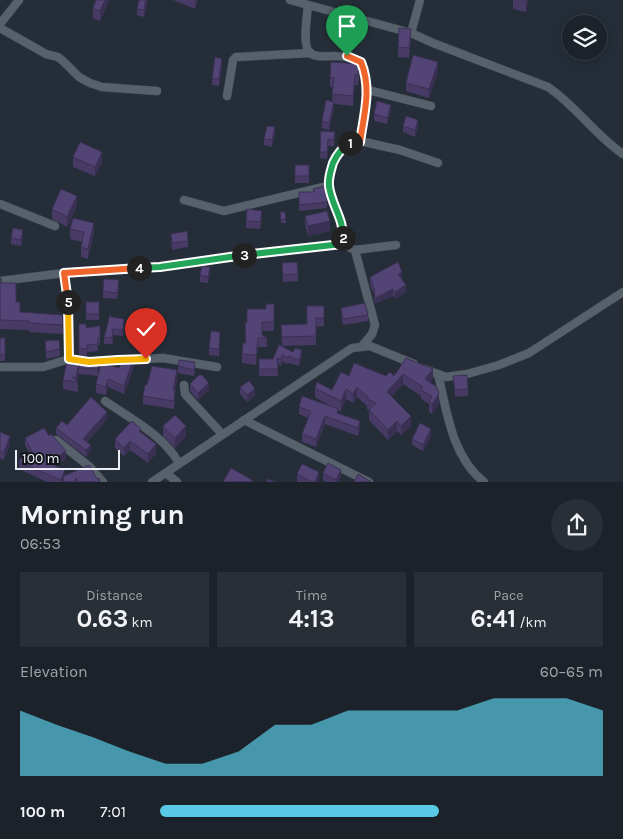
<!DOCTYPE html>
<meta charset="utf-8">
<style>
body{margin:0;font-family:Karla,sans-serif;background:#292f36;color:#f1f3f6;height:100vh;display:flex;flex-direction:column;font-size:19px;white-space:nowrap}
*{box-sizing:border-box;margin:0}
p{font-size:16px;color:#a0a4a8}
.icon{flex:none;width:28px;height:28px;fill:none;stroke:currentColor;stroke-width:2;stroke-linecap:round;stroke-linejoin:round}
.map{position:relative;height:482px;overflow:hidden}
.sheet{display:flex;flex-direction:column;background:#1c222a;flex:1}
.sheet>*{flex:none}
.buttons{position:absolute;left:562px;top:15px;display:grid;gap:10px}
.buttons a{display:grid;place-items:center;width:45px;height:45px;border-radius:50%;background:#1c222a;box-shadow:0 2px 12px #0003,0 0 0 1px #3a3f47;font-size:25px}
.scale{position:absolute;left:15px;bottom:12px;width:105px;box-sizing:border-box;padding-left:5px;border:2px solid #eaf0f6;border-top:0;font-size:14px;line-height:18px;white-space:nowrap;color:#eaf0f6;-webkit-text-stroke:4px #12161a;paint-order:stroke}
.pin{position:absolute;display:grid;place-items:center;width:42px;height:42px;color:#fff;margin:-51px -21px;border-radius:50% 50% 50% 0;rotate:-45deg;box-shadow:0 0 5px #0007}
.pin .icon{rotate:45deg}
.km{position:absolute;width:25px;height:25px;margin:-12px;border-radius:50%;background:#222;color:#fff;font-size:14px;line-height:25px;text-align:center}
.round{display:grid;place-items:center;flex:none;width:52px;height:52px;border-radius:26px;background:#292f36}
.headline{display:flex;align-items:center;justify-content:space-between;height:85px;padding:0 20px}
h1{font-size:28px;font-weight:700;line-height:38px}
.figures{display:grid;grid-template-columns:repeat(3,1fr);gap:8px;height:85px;padding:5px 20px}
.figures div{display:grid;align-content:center;border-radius:0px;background:#292f36;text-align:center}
.figures b{font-size:25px;font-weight:700}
.figures small{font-size:14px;font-weight:400}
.figures p{font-size:14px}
.chart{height:140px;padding:10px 20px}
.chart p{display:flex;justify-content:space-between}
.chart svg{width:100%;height:90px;margin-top:5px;fill:#59c8e4;opacity:.7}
ul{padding:0 20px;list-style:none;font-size:16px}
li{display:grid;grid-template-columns:80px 60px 1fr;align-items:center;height:38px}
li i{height:12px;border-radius:6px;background:#59c8e4}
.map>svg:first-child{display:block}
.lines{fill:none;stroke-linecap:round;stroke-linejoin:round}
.minor-casing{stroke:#434a53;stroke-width:9}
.minor{stroke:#57616c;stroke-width:8}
.wall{fill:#473a65}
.shaded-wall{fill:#3a3053}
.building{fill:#534476;stroke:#3a3053}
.split-1-casing{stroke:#fff;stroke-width:10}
.split-2-casing{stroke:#fff;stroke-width:10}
.split-3-casing{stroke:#fff;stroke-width:10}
.split-4-casing{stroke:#fff;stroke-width:10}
.split-5-casing{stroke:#fff;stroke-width:10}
.split-6-casing{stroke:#fff;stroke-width:10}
.split-7-casing{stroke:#fff;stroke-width:10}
.split-1{stroke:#f0652b;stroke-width:6}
.split-2{stroke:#22a559;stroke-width:6}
.split-3{stroke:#22a559;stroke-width:6}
.split-4{stroke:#22a559;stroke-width:6}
.split-5{stroke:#f0652b;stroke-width:6}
.split-6{stroke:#f5b400;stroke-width:6}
.split-7{stroke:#f5b400;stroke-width:6}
</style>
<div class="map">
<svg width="623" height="482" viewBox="0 0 623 482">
<rect width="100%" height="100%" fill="#252e38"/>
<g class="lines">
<g class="minor-casing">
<g id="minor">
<path d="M290 0 411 33 433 43 548 87C576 106 595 135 623 154"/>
<path d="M308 6C307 16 302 46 310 53 316 58 327 56 334 56 344 56 352 57 361 62 372 88 364 115 360 141"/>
<path d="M0 24 19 0"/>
<path d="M0 28 46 54 58 57 63 61 79 77 90 83 102 87 157 91"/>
<path d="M411 33 420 0"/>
<path d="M368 90 431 106"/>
<path d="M227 96 233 60 236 57 311 53"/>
<path d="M184 200 224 211 323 187"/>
<path d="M0 204 55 226"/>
<path d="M342 244 343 230 329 186V175L335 159 343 147 350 143 360 141 400 150 438 163"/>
<path d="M355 250 375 325 372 334 362 346"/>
<path d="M64 273 67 293 69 359"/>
<path d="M0 281 64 273 160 267 244 255 342 244 355 250 396 245"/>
<path d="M0 367H43L69 359 89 362 163 358 217 367"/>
<path d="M424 369 446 377 467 374 499 365 529 353 623 292"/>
<path d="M438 374C447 412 452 457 484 482"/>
<path d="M184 385 185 394 222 434"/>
<path d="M105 401C131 419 163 435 179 463"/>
<path d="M244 420 369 482"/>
<path d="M56 440 90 467 103 482"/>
<path d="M166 473 177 482"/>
<path d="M152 482 352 348 370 346 414 364"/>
</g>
</g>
<use href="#minor" class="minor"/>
</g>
<g class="wall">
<path d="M109 0 100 21 93 18V8Z"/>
<path d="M148 0 144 17 137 15V9Z"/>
<path d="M173 0H198L195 9Z"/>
<path d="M513 0H528L526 12 513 9Z"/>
<path d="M411 39 409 58 398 57V47Z"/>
<path d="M222 65 219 86 212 85V79Z"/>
<path d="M438 71 429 98 406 91V83Z"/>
<path d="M359 74 358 85H355L353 106 334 104V109L329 130 322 128V121L332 102 333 87H330V77Z"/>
<path d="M391 111 387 124 374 121V114Z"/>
<path d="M403 126 418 127 415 137 403 132Z"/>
<path d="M321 131 335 132 334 146H328L327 159 320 158Z"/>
<path d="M275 134 272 147 264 145V139Z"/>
<path d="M73 157 102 162 95 176 73 167Z"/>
<rect x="295" y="165" width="14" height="18"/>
<path d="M313 189 327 202V208L299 211V192H313Z"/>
<path d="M77 206 67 227 52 219V209Z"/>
<path d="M280 212 286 219V223H281Z"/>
<path d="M305 216 330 231 308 236 305 226Z"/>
<path d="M262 217 260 229 246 228V221Z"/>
<path d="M70 229 94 233 88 259 81 257V247L82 242 70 239Z"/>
<path d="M171 234 188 241V247L172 250 171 241Z"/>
<path d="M23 237 21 246 11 244V238Z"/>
<path d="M282 263 298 274V281L283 282Z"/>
<path d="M210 274 208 283 200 282V275Z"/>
<path d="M370 277 402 279 406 292 395 299 393 296 375 304 374 299V294L370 284Z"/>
<path d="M0 278 1 283 16 302 20 312 62 315 63 334 29 332V330L0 329Z"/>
<path d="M119 287 117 299 103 298V291Z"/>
<rect x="86" y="302" width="13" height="18"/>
<path d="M274 304V331H262V335L267 338V347H258L256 365 242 363V354L245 343 266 309Z"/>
<path d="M324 306V326L316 327V345L282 346 281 325 307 324Z"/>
<path d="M341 308 368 315V321L343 325 341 315Z"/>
<path d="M111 317 124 325 123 336 112 335 113 344H104V338Z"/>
<path d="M79 324 86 328 100 326V345H98V351L87 352V356L79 355Z"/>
<rect x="0" y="338" width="5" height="23"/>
<path d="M220 339 219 356 209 355V348Z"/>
<path d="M45 341 60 349V356L46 359Z"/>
<path d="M279 345 302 357 299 366 289 363 288 364 282 362 281 366 278 364V376H259V359H273Z"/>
<path d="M406 358 433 379 430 382 439 403 432 414 429 412V404L421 399V396L403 384 391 397 411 426 401 435 397 431 388 440 369 420V410L367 409V406L357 397 353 403 346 399 341 411 338 410V413L360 429 358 436 325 424 316 447 302 442V434L308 418 299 414V407H332L315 397V388L332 390 349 376H394Z"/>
<path d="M178 366 195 369 194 376 178 373Z"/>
<path d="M98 367V376L79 374V368Z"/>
<path d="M134 367 124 394 108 387 106 395 96 393V384L119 368Z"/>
<path d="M79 372 77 381 78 382V392L63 389V380Z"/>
<path d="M453 376 468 389V396L455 397Z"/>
<path d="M177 379 175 390V398L174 409 143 404V396L147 385Z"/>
<path d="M190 384 209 390 198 400 190 391Z"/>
<path d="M240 387 255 395 247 402 240 394Z"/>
<path d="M107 419 87 442 91 451 86 457 56 434V428L67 425Z"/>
<path d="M163 426 186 436 175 448 163 436Z"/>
<path d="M0 432 10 443 4 460 0 458Z"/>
<path d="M141 433 156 453 148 463 130 450 124 456 115 448V439Z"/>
<path d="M49 436 66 459 55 466 65 476 97 479 100 482H47L19 469V462L31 456 25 445V438Z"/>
<path d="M431 436 423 451 412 445V439Z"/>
<path d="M323 473 341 476 339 482H326L323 480Z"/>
<path d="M297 474 319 482H297Z"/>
</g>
<g class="shaded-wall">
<path d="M105 0H109L100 21V11Z"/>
<path d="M146 0H148L144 17V10Z"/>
<path d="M195 0H198L195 9Z"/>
<path d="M526 0H528L526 12Z"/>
<path d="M411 29V39L409 58V48Z"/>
<path d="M222 59V65L219 86V79Z"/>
<path d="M438 62V71L429 98V89Z"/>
<path d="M355 75V85L353 106V96Z"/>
<path d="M334 102V109L329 130V123Z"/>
<path d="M391 105V111L387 124V118Z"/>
<path d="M418 120V127L415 137V130Z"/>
<path d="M275 127V134L272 147V140Z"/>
<path d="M102 152V162L95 176V167Z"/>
<path d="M77 196V206L67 227V217Z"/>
<path d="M330 221V231L308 236V226Z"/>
<path d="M94 223V233L88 259V249Z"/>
<path d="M23 230V237L21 246V240Z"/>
<path d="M210 267V274L208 283V277Z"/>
<path d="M402 272V279L398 281V274Z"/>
<path d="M406 285V292L395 299V292Z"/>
<path d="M393 289V296L375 304V298Z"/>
<path d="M258 338V347L256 365V355Z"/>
<path d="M302 350V357L299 366V360Z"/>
<path d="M282 355V362L281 366V359Z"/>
<path d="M134 358V367L124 394V386Z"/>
<path d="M79 362V372L77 382H76V378Z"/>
<path d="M195 362V369L194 376V370Z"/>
<path d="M433 369V379L425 389V379Z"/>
<path d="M177 370V379L173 398V390Z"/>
<path d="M403 374V384L387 402V392Z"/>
<path d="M108 379V387L106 395V387Z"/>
<path d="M209 383V390L198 400V393Z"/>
<path d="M357 387V397L353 403V394Z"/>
<path d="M255 389V395L247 402V395Z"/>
<path d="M346 389V399L341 411V401Z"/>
<path d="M175 390V398L174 409V401Z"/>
<path d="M439 394V403L432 414V404Z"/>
<path d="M107 412V419L83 446V439Z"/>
<path d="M325 416V424L316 447V439Z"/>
<path d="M411 416V426L401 435V426Z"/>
<path d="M360 421V429L358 436V428Z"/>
<path d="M397 421V431L388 440V430Z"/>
<path d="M186 426V436L175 448V438Z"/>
<path d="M431 429V436L423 451V445Z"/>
<path d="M10 436V443L4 460V452Z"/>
<path d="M130 441V450L124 456V448Z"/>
<path d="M156 444V453L148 463V454Z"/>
<path d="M91 445V451L86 457V450Z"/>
<path d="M66 451V459L48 470V463Z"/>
<path d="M65 470V477L64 482H61Z"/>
<path d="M341 470V476L339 482H336Z"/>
<path d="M319 472V482H315Z"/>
</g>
<g class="building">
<path d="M96 0H105L100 11 93 8Z"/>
<path d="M139 0H146L144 10 137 9Z"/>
<path d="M399 28 411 29 409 48 398 47Z"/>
<path d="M413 55 438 62 429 89 406 83Z"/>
<path d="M215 57 222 59 219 79H212Z"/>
<path d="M331 62 359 64 358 75H355L353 96 332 94 334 78 330 77Z"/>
<path d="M326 100 334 102 329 123 322 121Z"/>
<path d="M377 101 391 105 387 118 374 114Z"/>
<path d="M406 116 418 120 415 130 403 126Z"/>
<path d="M267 126 275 127 272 140 264 139Z"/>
<path d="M321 131 335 132 334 140 328 139 327 152H320Z"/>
<path d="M80 142 102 152 95 167 73 157Z"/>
<rect x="295" y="165" width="14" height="11"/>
<path d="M325 186 327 202 299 205V192H314L313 189Z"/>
<path d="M61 189 77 196 67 217 52 209Z"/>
<path d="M247 209 262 211 260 222 246 221Z"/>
<path d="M327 211 330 221 308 226 305 216Z"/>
<path d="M280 212H285L286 219 281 220Z"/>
<path d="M73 218 94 223 88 249 81 247 84 232 70 229Z"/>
<path d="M13 228 23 230 21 240 11 238Z"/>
<path d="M187 231 188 241 172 243 171 234Z"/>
<path d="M297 262 298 274 283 275 282 263Z"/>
<path d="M398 262 402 272 398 274 406 285 395 292 393 289 375 298 374 292 375 291 370 277Z"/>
<path d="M202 266 210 267 208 277 200 275Z"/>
<path d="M0 278H1V283H16V302H20V312L62 315 63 325 29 323V321L0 320Z"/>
<path d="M104 279 119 280 117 293 103 291Z"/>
<rect x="86" y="302" width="13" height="12"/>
<path d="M365 303 368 315 343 319 341 308Z"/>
<path d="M266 304H274V322H262V335L267 338H258L256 355 242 354 243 343H246L245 323H247V309H266Z"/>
<path d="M307 306H324V318H316V336L282 337 281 325 307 324Z"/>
<path d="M110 314 111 317 124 319 123 330 112 329 113 337 104 338Z"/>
<path d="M79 324H86V328L100 326V338H98V344L87 345V349L79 348Z"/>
<path d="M211 331 220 332 219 349 209 348Z"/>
<rect x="0" y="338" width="5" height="17"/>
<path d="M59 340 60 349 46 352 45 341Z"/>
<path d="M279 345 293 352 295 348 302 350 299 360 289 356 288 358 282 355 281 359 277 358 278 369H259V359H273Z"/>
<path d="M123 358H134L124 386 108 379 106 387 96 384 101 364 119 368Z"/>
<path d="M406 358 433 369 425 379 437 387 439 394 432 404 429 402 432 396 421 390 423 387 403 374 387 392 411 416 401 426 397 421 388 430 369 410 376 403 367 399 368 397 357 387 353 394 346 389 341 401 315 388 317 382 332 390 341 372 349 376 354 363 386 376 390 372 394 376Z"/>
<path d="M67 360 79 362 76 378 72 377 78 382 63 380Z"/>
<path d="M80 360H98V369L79 368Z"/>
<path d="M179 360 195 362 194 370 178 366Z"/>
<path d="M152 366 177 370 173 390H175L174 401 143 396 145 385H147Z"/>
<path d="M199 375H202L209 383 198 393 190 384Z"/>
<path d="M467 375 468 389 455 390 453 376Z"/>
<path d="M249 381 255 389 247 395 240 387Z"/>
<path d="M302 396 338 409 337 413 360 421 358 428 325 416 316 439 302 434 311 411 299 407Z"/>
<path d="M91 397 107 412 83 439 91 445 86 450 56 428 62 421 67 425Z"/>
<path d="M175 415 186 426 175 438 163 426Z"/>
<path d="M132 421 141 429 139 431 156 444 148 454 130 441 124 448 115 439Z"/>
<path d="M420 423 431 429 423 445 412 439Z"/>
<path d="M44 428 49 436 51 434 66 451 48 463 65 470 61 480 19 462 24 453 36 459 25 438Z"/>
<path d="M0 432 10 436 4 452 0 451Z"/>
<path d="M328 463 341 470 336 480 323 473Z"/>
<path d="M302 464 319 472 315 482H312L297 474Z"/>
<path d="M89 465 97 479 99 478 100 482H78L76 478 75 482H63L64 476Z"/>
<path d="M231 468 252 480V482H223Z"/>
<path d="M358 474 371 482H354Z"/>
<path d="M267 479 277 482H267Z"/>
</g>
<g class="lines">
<g class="split-1-casing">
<path id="split-1" d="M347 56 361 62C372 89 364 114 360 142L350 143"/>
</g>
<g class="split-2-casing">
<path id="split-2" d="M343 238C344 219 331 204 329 186 328 178 331 170 333 163 337 154 342 148 350 143"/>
</g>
<g class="split-3-casing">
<path id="split-3" d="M244 255 342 244 343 238"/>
</g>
<g class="split-4-casing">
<path id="split-4" d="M139 268 160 267 244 255"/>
</g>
<g class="split-5-casing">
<path id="split-5" d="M68 302 64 273 139 268"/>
</g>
<g class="split-6-casing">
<path id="split-6" d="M68 302 69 359 89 362 118 360"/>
</g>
<g class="split-7-casing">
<path id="split-7" d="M118 360 146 359"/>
</g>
<use href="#split-1" class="split-1"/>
<use href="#split-2" class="split-2"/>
<use href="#split-3" class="split-3"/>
<use href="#split-4" class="split-4"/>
<use href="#split-5" class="split-5"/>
<use href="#split-6" class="split-6"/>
<use href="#split-7" class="split-7"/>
</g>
</svg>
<div class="buttons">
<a><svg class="icon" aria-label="layers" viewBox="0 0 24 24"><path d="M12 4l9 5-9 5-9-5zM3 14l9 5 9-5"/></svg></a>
</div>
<div class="scale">100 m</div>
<div class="pin" style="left:347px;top:56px;background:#1e9e55"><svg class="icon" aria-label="arrive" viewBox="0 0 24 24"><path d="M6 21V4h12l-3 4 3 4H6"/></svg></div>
<div class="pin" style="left:146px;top:359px;background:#d93025"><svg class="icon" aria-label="check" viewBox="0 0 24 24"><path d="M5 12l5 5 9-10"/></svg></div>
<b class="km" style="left:350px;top:143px">1</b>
<b class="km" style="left:343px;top:238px">2</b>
<b class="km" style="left:244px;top:255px">3</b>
<b class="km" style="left:139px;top:268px">4</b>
<b class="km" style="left:68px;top:302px">5</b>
</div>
<section class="sheet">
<div class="headline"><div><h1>Morning run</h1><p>06:53</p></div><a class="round"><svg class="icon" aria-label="share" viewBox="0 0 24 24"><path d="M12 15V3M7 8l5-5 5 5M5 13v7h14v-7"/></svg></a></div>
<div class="figures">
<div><p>Distance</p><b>0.63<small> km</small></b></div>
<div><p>Time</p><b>4:13</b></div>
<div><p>Pace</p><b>6:41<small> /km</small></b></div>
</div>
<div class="chart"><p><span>Elevation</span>60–65 m</p>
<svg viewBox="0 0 160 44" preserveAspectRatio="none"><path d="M0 44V12L10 19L20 25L30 32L40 38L50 38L60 32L70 19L80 19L90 12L100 12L110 12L120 12L130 6L140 6L150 6L160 12V44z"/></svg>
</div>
<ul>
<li><b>100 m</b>7:01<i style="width:63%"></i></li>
</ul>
</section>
